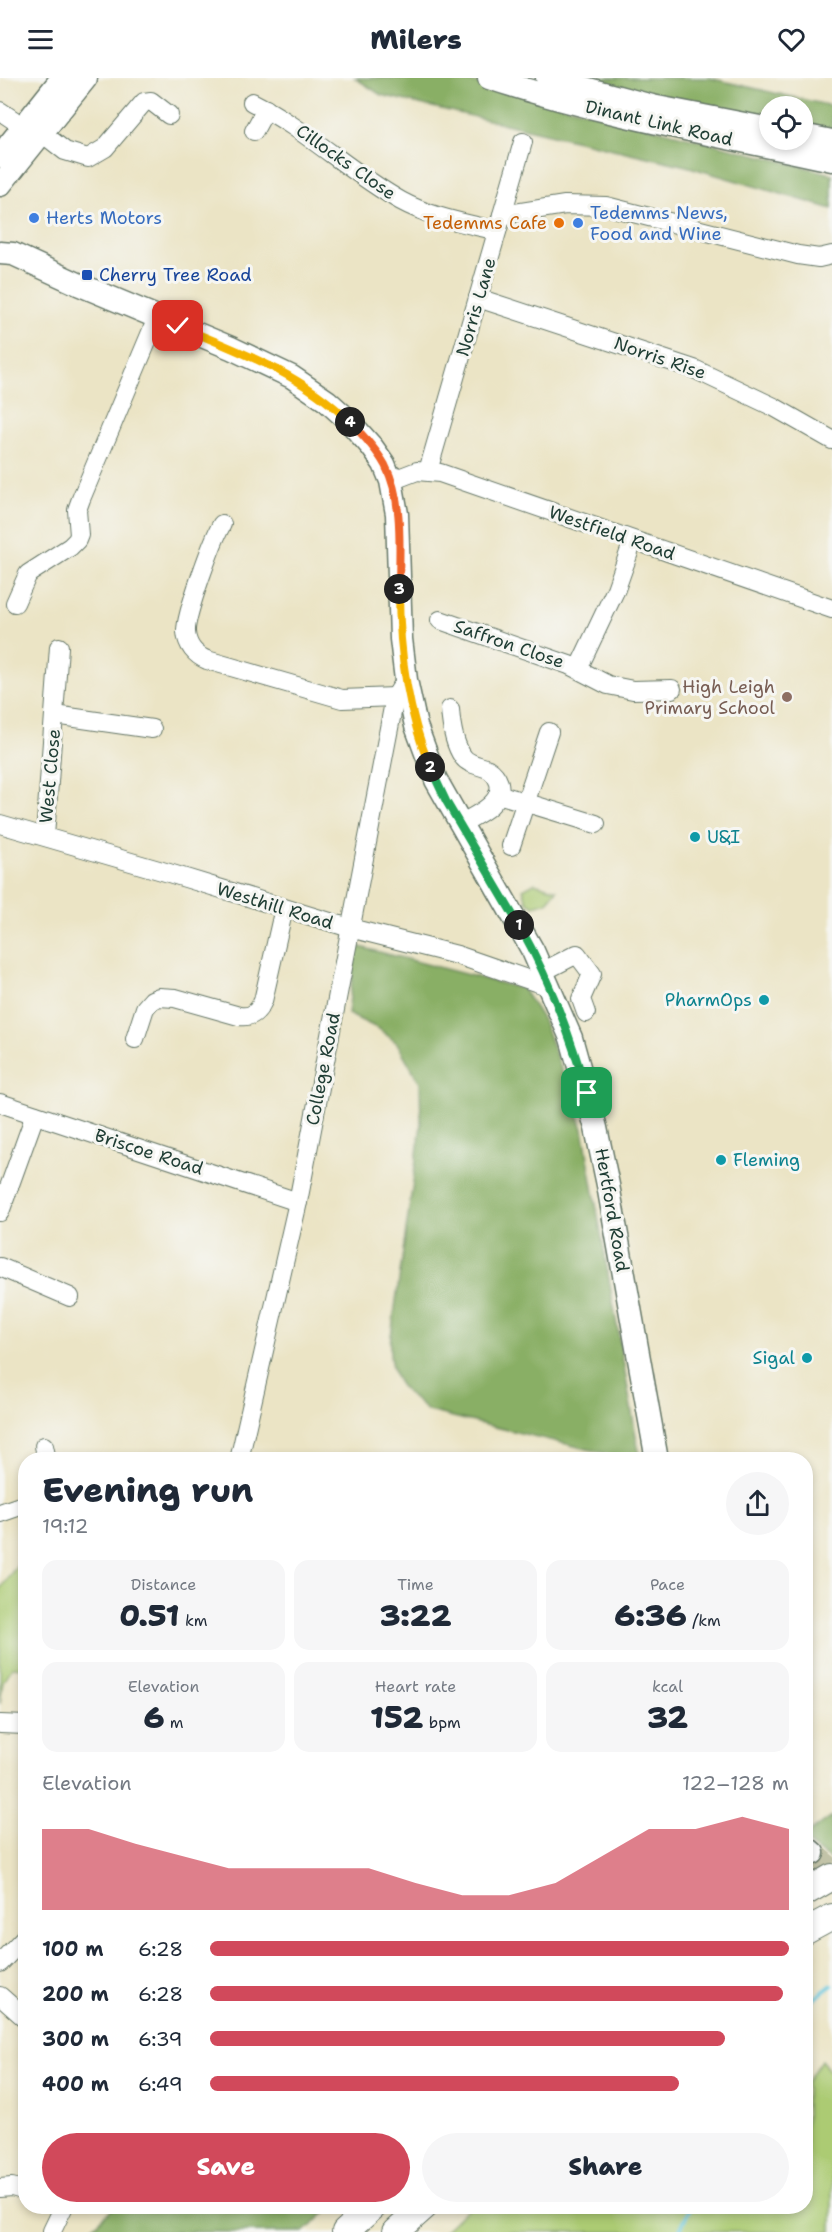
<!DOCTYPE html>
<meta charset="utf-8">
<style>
body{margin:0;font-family:"Shantell Sans",sans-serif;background:#f6f6f7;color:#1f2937;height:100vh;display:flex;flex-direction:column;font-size:22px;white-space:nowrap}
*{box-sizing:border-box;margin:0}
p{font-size:20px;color:#747a83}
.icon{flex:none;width:33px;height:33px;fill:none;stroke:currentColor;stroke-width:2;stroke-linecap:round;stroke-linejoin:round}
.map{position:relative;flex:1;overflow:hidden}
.drawer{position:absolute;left:18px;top:1374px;width:795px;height:762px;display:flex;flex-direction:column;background:#fff;border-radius:24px;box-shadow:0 3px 9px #0003}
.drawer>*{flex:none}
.fabs{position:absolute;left:759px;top:18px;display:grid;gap:12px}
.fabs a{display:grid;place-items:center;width:54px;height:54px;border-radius:50%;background:#fff;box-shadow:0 3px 9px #0003;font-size:30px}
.pin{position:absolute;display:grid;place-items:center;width:51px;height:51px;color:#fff;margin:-26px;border-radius:12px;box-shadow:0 3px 9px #0006}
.km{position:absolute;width:30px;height:30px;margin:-15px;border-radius:50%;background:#222;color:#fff;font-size:16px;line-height:30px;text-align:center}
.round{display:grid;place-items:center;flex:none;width:63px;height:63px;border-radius:32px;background:#f6f6f7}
.headline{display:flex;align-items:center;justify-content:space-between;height:102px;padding:0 24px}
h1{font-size:33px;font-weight:800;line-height:45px}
.figures{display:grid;grid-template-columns:repeat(3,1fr);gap:9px;height:102px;padding:6px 24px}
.figures div{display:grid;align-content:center;border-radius:15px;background:#f6f6f7;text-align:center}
.figures b{font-size:30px;font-weight:800}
.figures small{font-size:16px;font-weight:400}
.figures p{font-size:16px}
.chart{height:168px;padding:12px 24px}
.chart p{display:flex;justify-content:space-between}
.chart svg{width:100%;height:108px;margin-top:6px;fill:#d1495b;opacity:.7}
.cta{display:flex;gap:12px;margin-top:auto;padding:12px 24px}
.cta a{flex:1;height:69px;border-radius:36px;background:#d1495b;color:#fff;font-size:24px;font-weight:800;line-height:69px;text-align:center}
.cta a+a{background:#f6f6f7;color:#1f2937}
ul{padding:0 24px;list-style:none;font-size:20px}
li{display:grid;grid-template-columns:96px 72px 1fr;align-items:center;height:45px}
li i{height:15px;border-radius:8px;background:#d1495b}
header{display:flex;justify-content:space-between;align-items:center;height:78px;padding:0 24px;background:#fff;font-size:27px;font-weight:800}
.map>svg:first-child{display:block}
.green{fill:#accb73;stroke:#668454;stroke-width:1.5}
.forest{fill:#89af65;stroke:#54764c;stroke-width:1.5}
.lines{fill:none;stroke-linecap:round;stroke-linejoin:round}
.stream{stroke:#61c7df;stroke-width:4}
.major-tunnel{stroke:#c2c3a8;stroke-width:22;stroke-dasharray:22 11;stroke-linecap:butt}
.minor-casing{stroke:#667767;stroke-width:20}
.major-casing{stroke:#667767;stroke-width:25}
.highway-casing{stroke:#667767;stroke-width:28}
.minor{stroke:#fff;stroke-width:18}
.major{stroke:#fff;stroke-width:22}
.highway{stroke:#fff;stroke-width:26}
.split-1-casing{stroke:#fff;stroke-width:12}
.split-2-casing{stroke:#fff;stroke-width:12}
.split-3-casing{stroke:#fff;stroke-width:12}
.split-4-casing{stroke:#fff;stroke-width:12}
.split-5-casing{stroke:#fff;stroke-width:12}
.split-1{stroke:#22a559;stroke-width:8}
.split-2{stroke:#22a559;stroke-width:8}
.split-3{stroke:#f5b400;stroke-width:8}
.split-4{stroke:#f0652b;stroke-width:8}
.split-5{stroke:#f5b400;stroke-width:8}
.shop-dot{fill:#3f7fe0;stroke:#f6f6f2;stroke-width:2}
.food-dot{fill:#e8710a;stroke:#f6f6f2;stroke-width:2}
.transit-dot{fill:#1a4fb4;stroke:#f6f6f2;stroke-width:2}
.education-dot{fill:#8d6e63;stroke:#f6f6f2;stroke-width:2}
.culture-dot{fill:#0f9aa8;stroke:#f6f6f2;stroke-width:2}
.labels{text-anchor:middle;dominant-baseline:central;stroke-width:6;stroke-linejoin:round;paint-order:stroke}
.street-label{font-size:18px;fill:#1f3d34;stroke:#f6f6f2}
.shop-label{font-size:18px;fill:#366cbe;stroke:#f6f6f2;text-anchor:start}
.food-label{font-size:18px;fill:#c56008;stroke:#f6f6f2;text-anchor:end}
.transit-label{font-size:18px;fill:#164399;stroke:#f6f6f2;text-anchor:start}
.education-label{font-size:18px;fill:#785e54;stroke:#f6f6f2;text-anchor:end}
.culture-label{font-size:18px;fill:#0d838f;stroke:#f6f6f2;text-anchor:start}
</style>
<header><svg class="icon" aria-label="menu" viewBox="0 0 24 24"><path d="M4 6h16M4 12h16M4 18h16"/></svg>Milers<svg class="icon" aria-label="heart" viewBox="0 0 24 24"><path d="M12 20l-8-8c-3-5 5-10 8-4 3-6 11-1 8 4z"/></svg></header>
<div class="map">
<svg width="832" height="2154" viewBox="0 0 832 2154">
<rect width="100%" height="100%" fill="#f6f6f2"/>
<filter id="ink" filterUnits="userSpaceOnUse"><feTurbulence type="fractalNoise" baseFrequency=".0167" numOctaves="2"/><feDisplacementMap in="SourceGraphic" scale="12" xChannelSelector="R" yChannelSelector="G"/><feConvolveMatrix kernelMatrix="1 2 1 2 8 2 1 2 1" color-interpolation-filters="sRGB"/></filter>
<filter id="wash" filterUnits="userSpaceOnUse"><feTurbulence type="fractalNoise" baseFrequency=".008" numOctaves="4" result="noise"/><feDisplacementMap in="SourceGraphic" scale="24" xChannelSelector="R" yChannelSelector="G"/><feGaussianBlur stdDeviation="1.35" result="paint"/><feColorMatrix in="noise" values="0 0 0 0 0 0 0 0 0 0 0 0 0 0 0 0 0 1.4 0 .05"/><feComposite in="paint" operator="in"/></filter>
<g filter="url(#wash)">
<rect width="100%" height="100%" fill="#ebe4c5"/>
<g class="green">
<path d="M534 805 557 812 547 824 534 828 527 824 523 811Z"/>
<path d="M25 1476V1590L12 1589 3 1603 0 1626V1511Z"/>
<path d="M821 1982 832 1996V2154H443L469 2129 806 2128V2005Z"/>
</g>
<g class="forest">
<path d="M355 0H456L832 96V131L686 88 381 17Z"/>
<path d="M581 0H709L832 28V56L803 50 802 28H770L769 43Z"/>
<path d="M356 868 523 911 543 942 583 1051 640 1381H629L428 1333C402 1312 388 1301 390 1265L421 1047 420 1005 397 965 379 951 348 936Z"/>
<path d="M832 1738V1783L806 1764V1757Z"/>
<path d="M115 2128H332V2129L304 2154H87Z"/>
</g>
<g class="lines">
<g class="stream">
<path d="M806 1927 832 1907"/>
<path d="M679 2154 691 2128"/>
</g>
</g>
</g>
<g filter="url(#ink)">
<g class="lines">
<path class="major-tunnel" d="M813 1775 832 1791"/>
<g class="minor-casing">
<g id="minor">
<path d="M252 24C306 51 349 94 401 123 430 139 465 145 497 153"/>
<path d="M0 33 24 49"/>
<path d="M254 53 266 31"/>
<path d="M42 55 65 73 88 80 105 70 144 24 151 23 169 37"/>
<path d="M502 137 565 127 606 128 798 177 819 180 832 177"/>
<path d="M478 220 694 291 774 329 832 362"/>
<path d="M428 393 523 64"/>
<path d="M391 403 417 393 440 395 832 531"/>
<path d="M222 446C213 461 185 538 186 554 187 567 195 577 207 582L342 621 395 619"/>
<path d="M15 525 28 496 70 469 77 462 79 457 77 432 81 421 157 240"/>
<path d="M440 542 569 587 608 607 633 612 672 611"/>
<path d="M578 591 616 511 633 463"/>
<path d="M450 631C451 646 454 666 463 679 469 687 479 687 488 691 493 694 497 699 499 705 504 726 474 738 460 746"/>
<path d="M55 637 152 651"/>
<path d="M498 716 596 746"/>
<path d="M0 746 169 795 350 850 457 877 550 909"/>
<path d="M45 758 59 569"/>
<path d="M511 768 549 654"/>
<path d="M542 894 577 876 592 896 581 921 586 935"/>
<path d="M135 961 145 930 152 922 159 919 175 920 239 938C252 940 258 934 263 923L284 830"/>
<path d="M0 1025 298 1124"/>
<path d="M0 1134 35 1037"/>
<path d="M0 1189 70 1219"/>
<path d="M44 1368 47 1382"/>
<path d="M239 1382 298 1124 395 619 406 602"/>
<path d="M0 1435 26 1426"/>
<path d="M0 1646 26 1647"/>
<path d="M0 1885 26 1858"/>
<path d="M0 1918 26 1941"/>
<path d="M0 2110 12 2109 26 2113"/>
<path d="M52 2153 64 2128"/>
</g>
</g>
<g class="major-casing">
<g id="major">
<path d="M489 0C601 37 717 57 832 82"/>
<path d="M547 0 652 28 770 51"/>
<path d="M802 57 832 63"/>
<path d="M0 78 62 0"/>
<path d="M0 107 86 0"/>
<path d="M0 175 13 176 78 206 231 270 292 299 327 323 347 341 372 369 384 386 391 403 397 436 401 561 406 602 416 648 436 702 533 873 571 960 596 1050 608 1107 657 1382"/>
<path d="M806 1769 813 1775"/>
</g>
</g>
<g class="highway-casing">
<g id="highway">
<path d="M806 1814 832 1799"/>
<path d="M806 1853 832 1839"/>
<path d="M345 2154 374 2128"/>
<path d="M396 2154 425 2128"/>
</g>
</g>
<use href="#minor" class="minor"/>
<use href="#major" class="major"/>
<use href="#highway" class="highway"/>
</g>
</g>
<g class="lines" filter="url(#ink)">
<g class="split-1-casing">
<path id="split-1" d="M519 847C549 900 570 956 587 1015"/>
</g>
<g class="split-2-casing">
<path id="split-2" d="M430 689 446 723 519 847"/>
</g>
<g class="split-3-casing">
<path id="split-3" d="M399 511C399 571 407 633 430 689"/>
</g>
<g class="split-4-casing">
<path id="split-4" d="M350 344C363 357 376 371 385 387 404 423 399 472 399 511"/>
</g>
<g class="split-5-casing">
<path id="split-5" d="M178 248C239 273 302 296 350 344"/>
</g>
<use href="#split-1" class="split-1"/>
<use href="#split-2" class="split-2"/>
<use href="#split-3" class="split-3"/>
<use href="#split-4" class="split-4"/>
<use href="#split-5" class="split-5"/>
</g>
<g class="shop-dot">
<circle cx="34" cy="140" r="6"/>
<circle cx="578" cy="145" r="6"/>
</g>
<circle class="food-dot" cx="559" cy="145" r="6"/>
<rect class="transit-dot" x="81" y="191" width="12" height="12" rx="3"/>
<circle class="education-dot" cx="787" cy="619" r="6"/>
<g class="culture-dot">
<circle cx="695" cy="759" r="6"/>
<circle cx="764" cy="922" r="6"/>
<circle cx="721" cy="1082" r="6"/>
<circle cx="807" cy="1280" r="6"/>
</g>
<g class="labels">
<g class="street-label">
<text transform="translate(659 45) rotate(13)">Dinant Link Road</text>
<text transform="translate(346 84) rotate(35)">Cillocks Close</text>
<text transform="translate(476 229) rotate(-74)">Norris Lane</text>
<text transform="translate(660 280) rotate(19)">Norris Rise</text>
<text transform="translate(612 455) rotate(19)">Westfield Road</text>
<text transform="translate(509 566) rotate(19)">Saffron Close</text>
<text transform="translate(50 698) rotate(-85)">West Close</text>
<text transform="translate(275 828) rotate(17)">Westhill Road</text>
<text transform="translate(323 991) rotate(-79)">College Road</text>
<text transform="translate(149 1074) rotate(18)">Briscoe Road</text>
<text transform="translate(612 1132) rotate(80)">Hertford Road</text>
</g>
<g class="shop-label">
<text x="590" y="135">Tedemms News,<tspan x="590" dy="21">Food and Wine</tspan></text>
<text x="46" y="140">Herts Motors</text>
</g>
<g class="food-label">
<text x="547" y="145">Tedemms Cafe</text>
</g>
<g class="transit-label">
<text x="99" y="197">Cherry Tree Road</text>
</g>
<g class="education-label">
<text x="775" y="609">High Leigh<tspan x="775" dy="21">Primary School</tspan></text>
</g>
<g class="culture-label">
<text x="707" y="759">U&amp;I</text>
<text x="752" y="922" text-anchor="end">PharmOps</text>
<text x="733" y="1082">Fleming</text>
<text x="795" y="1280" text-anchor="end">Sigal</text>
</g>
</g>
</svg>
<div class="fabs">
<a><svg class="icon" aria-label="locate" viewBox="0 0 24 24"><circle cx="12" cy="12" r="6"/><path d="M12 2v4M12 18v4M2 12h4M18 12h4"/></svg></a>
</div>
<div class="pin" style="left:587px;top:1015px;background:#1e9e55"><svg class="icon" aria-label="arrive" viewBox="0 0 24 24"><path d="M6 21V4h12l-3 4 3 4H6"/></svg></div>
<div class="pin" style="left:178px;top:248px;background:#d93025"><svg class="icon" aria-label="check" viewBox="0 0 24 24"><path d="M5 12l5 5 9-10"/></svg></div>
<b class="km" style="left:519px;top:847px">1</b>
<b class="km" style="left:430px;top:689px">2</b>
<b class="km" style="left:399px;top:511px">3</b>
<b class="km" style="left:350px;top:344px">4</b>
<section class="drawer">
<div class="headline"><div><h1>Evening run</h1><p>19:12</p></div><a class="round"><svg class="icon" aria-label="share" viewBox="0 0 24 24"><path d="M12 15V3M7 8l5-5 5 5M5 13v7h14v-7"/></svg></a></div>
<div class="figures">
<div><p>Distance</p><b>0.51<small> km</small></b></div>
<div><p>Time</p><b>3:22</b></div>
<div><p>Pace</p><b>6:36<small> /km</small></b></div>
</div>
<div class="figures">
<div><p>Elevation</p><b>6<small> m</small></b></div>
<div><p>Heart rate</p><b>152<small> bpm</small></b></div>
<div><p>kcal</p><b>32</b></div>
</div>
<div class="chart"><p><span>Elevation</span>122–128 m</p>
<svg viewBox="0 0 160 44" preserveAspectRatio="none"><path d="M0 44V11L10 11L20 17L30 22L40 27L50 27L60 27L70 27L80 33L90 38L100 38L110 33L120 22L130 11L140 11L150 6L160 11V44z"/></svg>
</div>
<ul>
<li><b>100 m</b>6:28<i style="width:100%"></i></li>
<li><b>200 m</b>6:28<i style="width:99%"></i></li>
<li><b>300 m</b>6:39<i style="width:89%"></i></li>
<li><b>400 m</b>6:49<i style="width:81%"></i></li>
</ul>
<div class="cta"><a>Save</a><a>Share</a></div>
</section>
</div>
